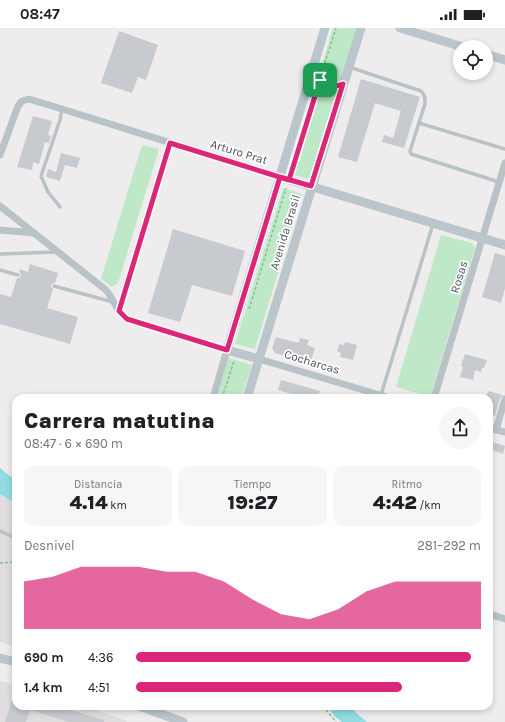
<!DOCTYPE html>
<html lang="es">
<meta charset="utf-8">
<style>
body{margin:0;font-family:Karla,sans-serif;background:#f6f6f6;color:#202124;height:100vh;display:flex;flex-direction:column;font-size:15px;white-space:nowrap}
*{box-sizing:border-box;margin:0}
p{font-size:13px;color:#757577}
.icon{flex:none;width:22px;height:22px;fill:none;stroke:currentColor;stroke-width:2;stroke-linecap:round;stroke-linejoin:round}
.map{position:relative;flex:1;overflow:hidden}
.sheet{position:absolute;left:12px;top:366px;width:481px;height:316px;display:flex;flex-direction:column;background:#fff;border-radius:12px;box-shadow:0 2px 6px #0003}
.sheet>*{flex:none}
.tools{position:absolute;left:453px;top:12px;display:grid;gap:8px}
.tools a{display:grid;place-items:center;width:40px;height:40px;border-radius:50%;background:#fff;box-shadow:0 2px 6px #0003;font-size:20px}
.pin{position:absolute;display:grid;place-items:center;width:34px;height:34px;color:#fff;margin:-17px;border-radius:8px;box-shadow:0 2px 6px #0006}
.round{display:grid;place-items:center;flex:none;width:42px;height:42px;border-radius:21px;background:#f6f6f6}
.head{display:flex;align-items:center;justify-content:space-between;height:68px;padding:0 12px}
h1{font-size:22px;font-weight:800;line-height:30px}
.metrics{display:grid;grid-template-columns:repeat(3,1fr);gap:6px;height:68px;padding:4px 12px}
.metrics div{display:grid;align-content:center;border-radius:10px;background:#f6f6f6;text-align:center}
.metrics b{font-size:20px;font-weight:800}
.metrics small{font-size:11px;font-weight:400}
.metrics p{font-size:11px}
.chart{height:112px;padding:8px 12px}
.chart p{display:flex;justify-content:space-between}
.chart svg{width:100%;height:72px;margin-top:4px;fill:#db2777;opacity:.7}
ul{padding:0 12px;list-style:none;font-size:13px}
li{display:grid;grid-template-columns:64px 48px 1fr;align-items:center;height:30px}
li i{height:10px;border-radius:5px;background:#db2777}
.status{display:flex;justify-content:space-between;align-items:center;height:28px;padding:0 20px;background:#fff;direction:ltr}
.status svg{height:11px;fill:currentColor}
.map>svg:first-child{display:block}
.education{fill:#e0ddde}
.green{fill:#bfe8c8}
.water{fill:#91dce0}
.building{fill:#c7cacf}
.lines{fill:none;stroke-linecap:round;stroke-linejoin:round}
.path{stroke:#7bc294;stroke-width:1.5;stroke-dasharray:3 2;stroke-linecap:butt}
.lane{stroke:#b9c3c7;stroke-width:3.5}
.street{stroke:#b9c3c7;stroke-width:7}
.secondary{stroke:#bac6cc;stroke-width:9}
.route-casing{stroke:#fff;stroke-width:8}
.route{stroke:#db2777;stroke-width:5}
.labels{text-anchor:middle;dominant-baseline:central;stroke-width:3.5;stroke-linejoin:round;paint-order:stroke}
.street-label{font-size:12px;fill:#475257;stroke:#fff}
</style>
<div class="status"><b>08:47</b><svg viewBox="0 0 49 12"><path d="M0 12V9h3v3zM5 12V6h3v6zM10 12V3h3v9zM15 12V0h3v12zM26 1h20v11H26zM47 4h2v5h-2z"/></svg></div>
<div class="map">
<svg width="505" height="694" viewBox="0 0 505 694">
<rect width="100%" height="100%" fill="#efeced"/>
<g class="education">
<path d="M0 466 16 476V619L0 614Z"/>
<path d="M0 653 16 657V678H85L127 693V694H0Z"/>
</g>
<g class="green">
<path d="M333 0H357L312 152 290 146Z"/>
<path d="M142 117 159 121 118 255 112 259 101 251Z"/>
<path d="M283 160 302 166 255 321 235 316Z"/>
<path d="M441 207 472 215 475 220 431 366 427 368 396 359Z"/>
<path d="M228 330 252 337 241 370H217Z"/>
</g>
<g class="water">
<path d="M0 440 16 453V476L0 466Z"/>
<path d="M327 678H351L356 685 367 694H342L335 689Z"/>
</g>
<g class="building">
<path d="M119 3 158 17 146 52 138 49 132 65 101 55Z"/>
<path d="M361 51 420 69 404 120 382 114 384 107 393 110 401 83 375 75 357 134 338 129Z"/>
<path d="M33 88 52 93 48 107 51 108 49 115 45 114 39 136 33 134 32 142 17 139Z"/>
<path d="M61 125 80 130 77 140 65 137 60 153 46 149 48 141 56 144Z"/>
<path d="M173 201 245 223 232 268 192 257 180 294 148 285Z"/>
<path d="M495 225 505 228V260L501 275 482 269Z"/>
<path d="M30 236 58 245 55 255H53L51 257V259L53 261 47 280 78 289 70 316 0 296V266L11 269 17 250H19L21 248V246L19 244 20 241 28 244Z"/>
<path d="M276 309 299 315 300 310 309 312 307 317 315 320 311 333 306 331 305 333 291 328V330L275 325 272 320Z"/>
<path d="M345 314 357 317 353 332 340 329 341 325 337 323 339 316 344 317Z"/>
<path d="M465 326 487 332 484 340H482L481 344 475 342 473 352 460 349 463 339 461 338Z"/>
<path d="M281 352 320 363 318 370H304L278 362Z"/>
<path d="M488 363 503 367 500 370 495 388 489 387V370H486Z"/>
<path d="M492 414 505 418 503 426 490 421Z"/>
<path d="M14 665H16V678H57L104 692V694H69L30 682 26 694H5Z"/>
</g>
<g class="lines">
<g class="path">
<path d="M323 40 336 0"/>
<path d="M292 143 317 61"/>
<path d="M249 281 286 160"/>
<path d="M222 370 234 333"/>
<path d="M0 535 16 534"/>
<path d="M122 678 132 681"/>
<path d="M323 678 336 694"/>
</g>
<g class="lane">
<path d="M349 39 421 63C425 67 425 70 425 76L410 123 411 126 499 154"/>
<path d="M419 95 505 121"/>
<path d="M60 179 48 164 41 148 60 92 62 81"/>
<path d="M0 226 57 224"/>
<path d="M0 242 18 247"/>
<path d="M54 258 113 274"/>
<path d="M381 367 433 196"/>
<path d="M0 503 16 510"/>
</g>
<g class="street">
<path d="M0 127 18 78 22 73 29 71 62 81 280 149"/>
<path d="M0 178 106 262 109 266 119 283 127 291 227 322 213 370"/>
<path d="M0 202 34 205"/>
<path d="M119 283 170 115"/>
<path d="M259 331 390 370"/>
<path d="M434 370 505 135"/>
<path d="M489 400 505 404"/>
<path d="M496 402 505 371"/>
<path d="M489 586 505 591"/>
</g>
<g class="secondary">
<path d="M400 0 463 19"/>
<path d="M486 26 505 32"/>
<path d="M314 37C317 54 326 62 343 56"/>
<path d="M280 149 505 217"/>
<path d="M259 331 227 322 325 0"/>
<path d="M247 370 361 0"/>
<path d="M0 630 16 634"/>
<path d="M139 678 183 694"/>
</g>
</g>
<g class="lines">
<g class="route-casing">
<path id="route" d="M320 52 289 152 170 115 119 283 127 291 227 322 280 149 311 158 343 56C335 59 326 59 320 52"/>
</g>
<use href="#route" class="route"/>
</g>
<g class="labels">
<g class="street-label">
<text transform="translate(239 124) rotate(17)">Arturo Prat</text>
<text transform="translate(285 204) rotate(-73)">Avenida Brasil</text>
<text transform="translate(459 249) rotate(-73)">Rosas</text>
<text transform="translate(312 334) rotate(17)">Cocharcas</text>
</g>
</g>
</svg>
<div class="tools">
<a><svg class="icon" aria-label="locate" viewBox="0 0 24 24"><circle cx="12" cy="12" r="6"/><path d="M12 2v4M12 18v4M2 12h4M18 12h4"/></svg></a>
</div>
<div class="pin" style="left:320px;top:52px;background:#1e9e55"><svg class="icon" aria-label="arrive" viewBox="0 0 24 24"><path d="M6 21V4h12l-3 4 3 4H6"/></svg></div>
<section class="sheet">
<div class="head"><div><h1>Carrera matutina</h1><p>08:47 · 6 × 690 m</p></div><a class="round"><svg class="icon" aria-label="share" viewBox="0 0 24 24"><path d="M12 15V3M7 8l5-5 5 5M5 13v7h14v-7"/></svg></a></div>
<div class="metrics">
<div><p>Distancia</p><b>4.14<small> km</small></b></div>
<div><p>Tiempo</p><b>19:27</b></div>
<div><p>Ritmo</p><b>4:42<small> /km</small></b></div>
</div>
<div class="chart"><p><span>Desnivel</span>281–292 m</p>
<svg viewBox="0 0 160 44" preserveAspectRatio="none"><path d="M0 44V15L10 12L20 6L30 6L40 6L50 9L60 9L70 15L80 26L90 35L100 38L110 32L120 21L130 15L140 15L150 15L160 15V44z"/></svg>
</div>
<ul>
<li><b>690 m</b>4:36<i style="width:97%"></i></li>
<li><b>1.4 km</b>4:51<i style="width:77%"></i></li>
</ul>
</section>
</div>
